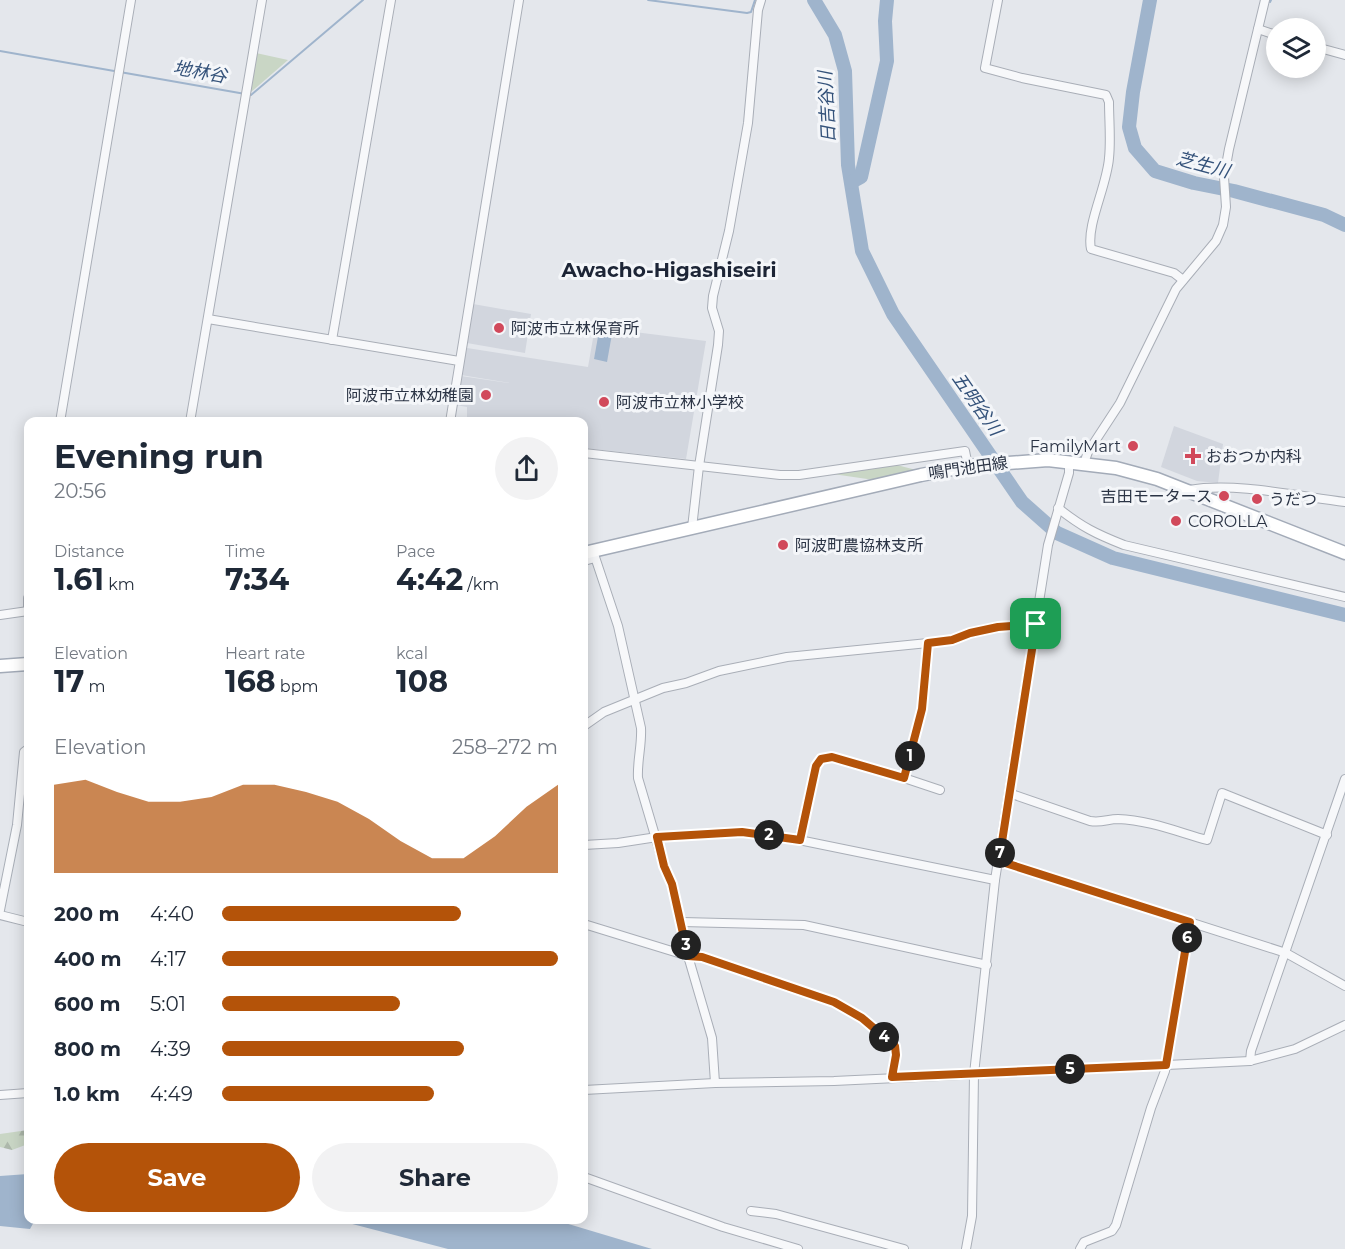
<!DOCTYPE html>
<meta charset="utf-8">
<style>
body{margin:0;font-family:Montserrat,"Noto Sans JP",sans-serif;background:#f2f2f3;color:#1f2937;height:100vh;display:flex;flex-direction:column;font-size:22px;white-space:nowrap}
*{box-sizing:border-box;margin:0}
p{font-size:20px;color:#747a83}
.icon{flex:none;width:33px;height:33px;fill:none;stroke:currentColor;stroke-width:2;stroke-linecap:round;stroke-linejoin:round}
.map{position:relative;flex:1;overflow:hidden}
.side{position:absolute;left:24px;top:417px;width:564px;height:807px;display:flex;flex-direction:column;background:#fff;border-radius:12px;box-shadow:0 3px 15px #0003}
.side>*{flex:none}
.tools{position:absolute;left:1266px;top:18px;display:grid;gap:12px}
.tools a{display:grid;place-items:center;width:60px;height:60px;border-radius:50%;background:#fff;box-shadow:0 3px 15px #0003;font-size:30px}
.pin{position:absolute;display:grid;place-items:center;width:51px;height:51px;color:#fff;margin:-26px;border-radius:12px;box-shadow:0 3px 9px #0006}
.km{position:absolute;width:30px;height:30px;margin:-15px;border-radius:50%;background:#222;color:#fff;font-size:16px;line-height:30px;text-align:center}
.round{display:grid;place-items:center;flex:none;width:63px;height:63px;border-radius:32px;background:#f2f2f3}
.headline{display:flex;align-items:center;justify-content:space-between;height:102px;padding:0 30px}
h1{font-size:33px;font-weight:700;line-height:45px}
.stats{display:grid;grid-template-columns:repeat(3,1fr);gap:9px;height:102px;padding:6px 30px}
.stats div{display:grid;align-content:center}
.stats b{font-size:30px;font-weight:700}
.stats small{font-size:16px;font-weight:400}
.stats p{font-size:16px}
.chart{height:168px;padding:12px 30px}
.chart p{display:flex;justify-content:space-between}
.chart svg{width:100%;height:108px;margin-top:6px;fill:#b45309;opacity:.7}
.action{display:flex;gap:12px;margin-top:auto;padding:12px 30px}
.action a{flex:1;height:69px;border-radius:36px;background:#b45309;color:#fff;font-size:24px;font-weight:700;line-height:69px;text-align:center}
.action a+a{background:#f2f2f3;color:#1f2937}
ul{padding:0 30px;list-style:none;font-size:20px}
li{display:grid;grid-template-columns:96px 72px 1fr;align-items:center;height:45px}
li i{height:15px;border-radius:8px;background:#b45309}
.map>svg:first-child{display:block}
.built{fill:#d2d6de}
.green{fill:#c9d6c5}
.forest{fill:url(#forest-firs)}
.water{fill:#9fb4cc}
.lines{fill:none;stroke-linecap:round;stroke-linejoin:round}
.stream{stroke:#9fb4cc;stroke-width:2}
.river{stroke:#9fb4cc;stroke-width:14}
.minor-casing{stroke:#a9aeb7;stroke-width:10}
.primary-casing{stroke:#a3abb8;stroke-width:15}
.minor{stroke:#f7f8fa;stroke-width:8}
.primary{stroke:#fff;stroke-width:12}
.route-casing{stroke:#fff;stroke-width:12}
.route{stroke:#b45309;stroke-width:8}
.poi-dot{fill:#d1495b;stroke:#f4f6f9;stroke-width:2}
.labels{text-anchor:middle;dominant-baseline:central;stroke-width:6;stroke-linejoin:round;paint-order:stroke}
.poi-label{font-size:16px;fill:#2b3445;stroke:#f4f6f9;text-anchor:start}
.street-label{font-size:16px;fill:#2b3445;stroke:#f4f6f9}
.water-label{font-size:18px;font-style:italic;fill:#34527a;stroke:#f4f6f9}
.quarter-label{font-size:20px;font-weight:bold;fill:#1d2536;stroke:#f4f6f9}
</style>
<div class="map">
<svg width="1345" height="1249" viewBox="0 0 1345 1249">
<defs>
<pattern id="forest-firs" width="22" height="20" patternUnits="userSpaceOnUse" patternTransform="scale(1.5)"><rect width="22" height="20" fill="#c9d6c5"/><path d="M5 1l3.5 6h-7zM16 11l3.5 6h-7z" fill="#adb8ab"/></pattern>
</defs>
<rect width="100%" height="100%" fill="#e4e7ec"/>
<g class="built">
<path d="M473 304 531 314 525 353 467 343Z"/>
<path d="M595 327 706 341 686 459 584 448V422L470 421 467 420V407L456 405 461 376 516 384 461 375 467 348 588 367Z"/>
<path d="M1174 426 1223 444 1218 483 1197 481 1161 467Z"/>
</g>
<g class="green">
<path d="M256 53 288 60 251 92 250 90Z"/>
<path d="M893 464 916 470 874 480 833 474Z"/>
</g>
<path class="forest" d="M28 1130V1144L12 1150 0 1147V1134Z"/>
<g class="water">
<path d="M599 331 612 334 607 362 594 359Z"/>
<path d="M28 1174V1220H35L30 1229 0 1226V1176Z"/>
<path d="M337 1220H555L652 1249H448Z"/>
</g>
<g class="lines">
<g class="stream">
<path d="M648 0 747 13 751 12 755 0"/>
<path d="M1270 2 1271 0"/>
<path d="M0 51 251 95 363 0"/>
</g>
<g class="river">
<path d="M814 0 835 35 845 71 848 165 862 251 893 314 1022 502 1057 533 1113 558 1345 615"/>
<path d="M1150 0 1133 92 1129 127 1135 148 1155 171 1194 183 1234 191 1324 215 1345 225"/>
<path d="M852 182 861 177 887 61 885 21 887 0"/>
</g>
<g class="minor-casing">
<g id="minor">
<path d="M998 0 985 68 1022 78 1106 95 1109 102C1109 120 1111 140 1109 158 1107 186 1086 225 1091 249L1174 273 1183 280"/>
<path d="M1258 29 1276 35"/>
<path d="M1316 47 1345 55"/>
<path d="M208 319 459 361"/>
<path d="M332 340 391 0"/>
<path d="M60 422 131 0"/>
<path d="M190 422 262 0"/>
<path d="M450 422 519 0"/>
<path d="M584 453 780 475H799L965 451 968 466"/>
<path d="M1084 463 1088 452 1120 403 1176 289 1216 241 1223 225 1226 207 1224 177 1229 149 1265 0"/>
<path d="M1189 490C1235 482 1297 496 1345 502"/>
<path d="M1058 508C1082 527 1096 534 1124 545L1345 597"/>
<path d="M692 528 699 466 718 345 719 331 712 308 713 296 729 231 748 123 758 10 761 0"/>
<path d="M593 551 618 626 641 728C642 745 637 761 638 778L664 866 672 884 688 956 712 1038 715 1083 834 1081 1250 1061 1295 1049 1345 1025"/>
<path d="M584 561 595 558"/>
<path d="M28 611V598"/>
<path d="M0 615 28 611"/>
<path d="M928 643 922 709 904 778 940 790"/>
<path d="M584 726 604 712 663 688 686 683 719 671 787 657 928 643 952 640 970 633 998 627 1036 624"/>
<path d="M1009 793 1090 821C1102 823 1108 819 1118 819 1148 820 1178 832 1207 840L1222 793 1327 835"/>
<path d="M799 840 816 766 821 759 832 757 904 778"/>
<path d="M584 845 618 843 657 837 742 832 799 840 995 880"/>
<path d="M999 861 1286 953 1345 986"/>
<path d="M0 910 17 825 24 752 28 749"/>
<path d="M0 915 28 922"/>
<path d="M682 922 804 925 987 965"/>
<path d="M584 924 688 956 702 957 834 1002 862 1018 895 1046 896 1055 892 1077"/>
<path d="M1250 1061 1251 1051 1345 779"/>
<path d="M584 1090 715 1083"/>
<path d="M0 1095 28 1093"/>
<path d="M584 1177 723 1227 798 1249"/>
<path d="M751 1211 776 1214 904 1249"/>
<path d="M966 1249 972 1216 974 1074 995 880 1048 545 1069 473V461"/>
<path d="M1080 1249 1084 1242 1112 1231 1116 1225 1151 1108 1165 1071 1190 922"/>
</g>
</g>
<g class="primary-casing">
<g id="primary">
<path d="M584 553 921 475 968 466 1048 460 1116 468 1157 479 1345 553"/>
<path d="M0 666 28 664"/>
</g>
</g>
<use href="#minor" class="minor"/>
<use href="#primary" class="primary"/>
</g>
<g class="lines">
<g class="route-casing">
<path id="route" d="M1036 624 999 861 1190 922 1166 1065 892 1077 896 1055 895 1046 862 1018 834 1002 702 957 688 956 672 884 664 866 657 837 742 832 800 840 816 766 821 759 832 757 904 778 922 709 928 643 952 640 970 633 998 627Z"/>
</g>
<use href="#route" class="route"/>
</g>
<g class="poi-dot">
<circle cx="499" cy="328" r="6"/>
<circle cx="486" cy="395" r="6"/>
<circle cx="604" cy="402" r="6"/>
<circle cx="1133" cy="446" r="6"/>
<path d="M1190 447h6v6h6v6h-6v6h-6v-6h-6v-6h6z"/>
<circle cx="1224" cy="496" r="6"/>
<circle cx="1257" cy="499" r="6"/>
<circle cx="1176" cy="521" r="6"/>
<circle cx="783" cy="545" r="6"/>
</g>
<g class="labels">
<g class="poi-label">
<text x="511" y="328">阿波市立林保育所</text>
<text x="474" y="395" text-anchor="end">阿波市立林幼稚園</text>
<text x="616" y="402">阿波市立林小学校</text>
<text x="1121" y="446" text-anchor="end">FamilyMart</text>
<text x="1206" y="456">おおつか内科</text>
<text x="1212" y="496" text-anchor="end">吉田モータース</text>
<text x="1269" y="499">うだつ</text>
<text x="1188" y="521">COROLLA</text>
<text x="795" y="545">阿波町農協林支所</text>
</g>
<g class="street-label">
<text transform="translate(968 468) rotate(-8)">鳴門池田線</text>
</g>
<g class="water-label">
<text transform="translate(200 72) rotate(10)">地林谷</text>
<text transform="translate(827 107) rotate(-93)">日吉谷川</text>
<text transform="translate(1203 165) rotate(15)">芝生川</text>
<text transform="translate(977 404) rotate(55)">五明谷川</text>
</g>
<g class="quarter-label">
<text x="669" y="270">Awacho-Higashiseiri</text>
</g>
</g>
</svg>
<div class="tools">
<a><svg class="icon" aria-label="layers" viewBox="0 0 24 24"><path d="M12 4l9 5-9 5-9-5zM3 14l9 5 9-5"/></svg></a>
</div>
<div class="pin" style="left:1036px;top:624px;background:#1e9e55"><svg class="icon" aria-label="arrive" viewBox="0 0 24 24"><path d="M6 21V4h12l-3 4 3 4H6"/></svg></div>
<b class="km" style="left:910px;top:756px">1</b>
<b class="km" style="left:769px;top:835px">2</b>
<b class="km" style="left:686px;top:945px">3</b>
<b class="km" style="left:884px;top:1037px">4</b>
<b class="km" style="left:1070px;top:1069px">5</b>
<b class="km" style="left:1187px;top:938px">6</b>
<b class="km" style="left:1000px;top:853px">7</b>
<section class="side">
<div class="headline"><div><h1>Evening run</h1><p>20:56</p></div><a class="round"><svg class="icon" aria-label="share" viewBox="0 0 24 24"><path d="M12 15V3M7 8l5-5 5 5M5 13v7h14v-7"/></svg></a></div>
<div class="stats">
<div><p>Distance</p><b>1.61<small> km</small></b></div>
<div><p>Time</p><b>7:34</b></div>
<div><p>Pace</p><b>4:42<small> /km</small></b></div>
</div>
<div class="stats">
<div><p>Elevation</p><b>17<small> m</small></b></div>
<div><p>Heart rate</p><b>168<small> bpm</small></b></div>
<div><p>kcal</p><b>108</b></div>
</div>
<div class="chart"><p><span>Elevation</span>258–272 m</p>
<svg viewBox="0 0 160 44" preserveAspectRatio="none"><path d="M0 44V8L10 6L20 11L30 15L40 15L50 13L60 8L70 8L80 11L90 15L100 22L110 31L120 38L130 38L140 29L150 17L160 8V44z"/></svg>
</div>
<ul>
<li><b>200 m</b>4:40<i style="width:71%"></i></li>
<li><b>400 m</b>4:17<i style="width:100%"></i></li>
<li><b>600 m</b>5:01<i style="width:53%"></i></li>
<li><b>800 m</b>4:39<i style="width:72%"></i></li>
<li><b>1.0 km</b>4:49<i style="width:63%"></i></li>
</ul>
<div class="action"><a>Save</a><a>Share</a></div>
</section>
</div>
